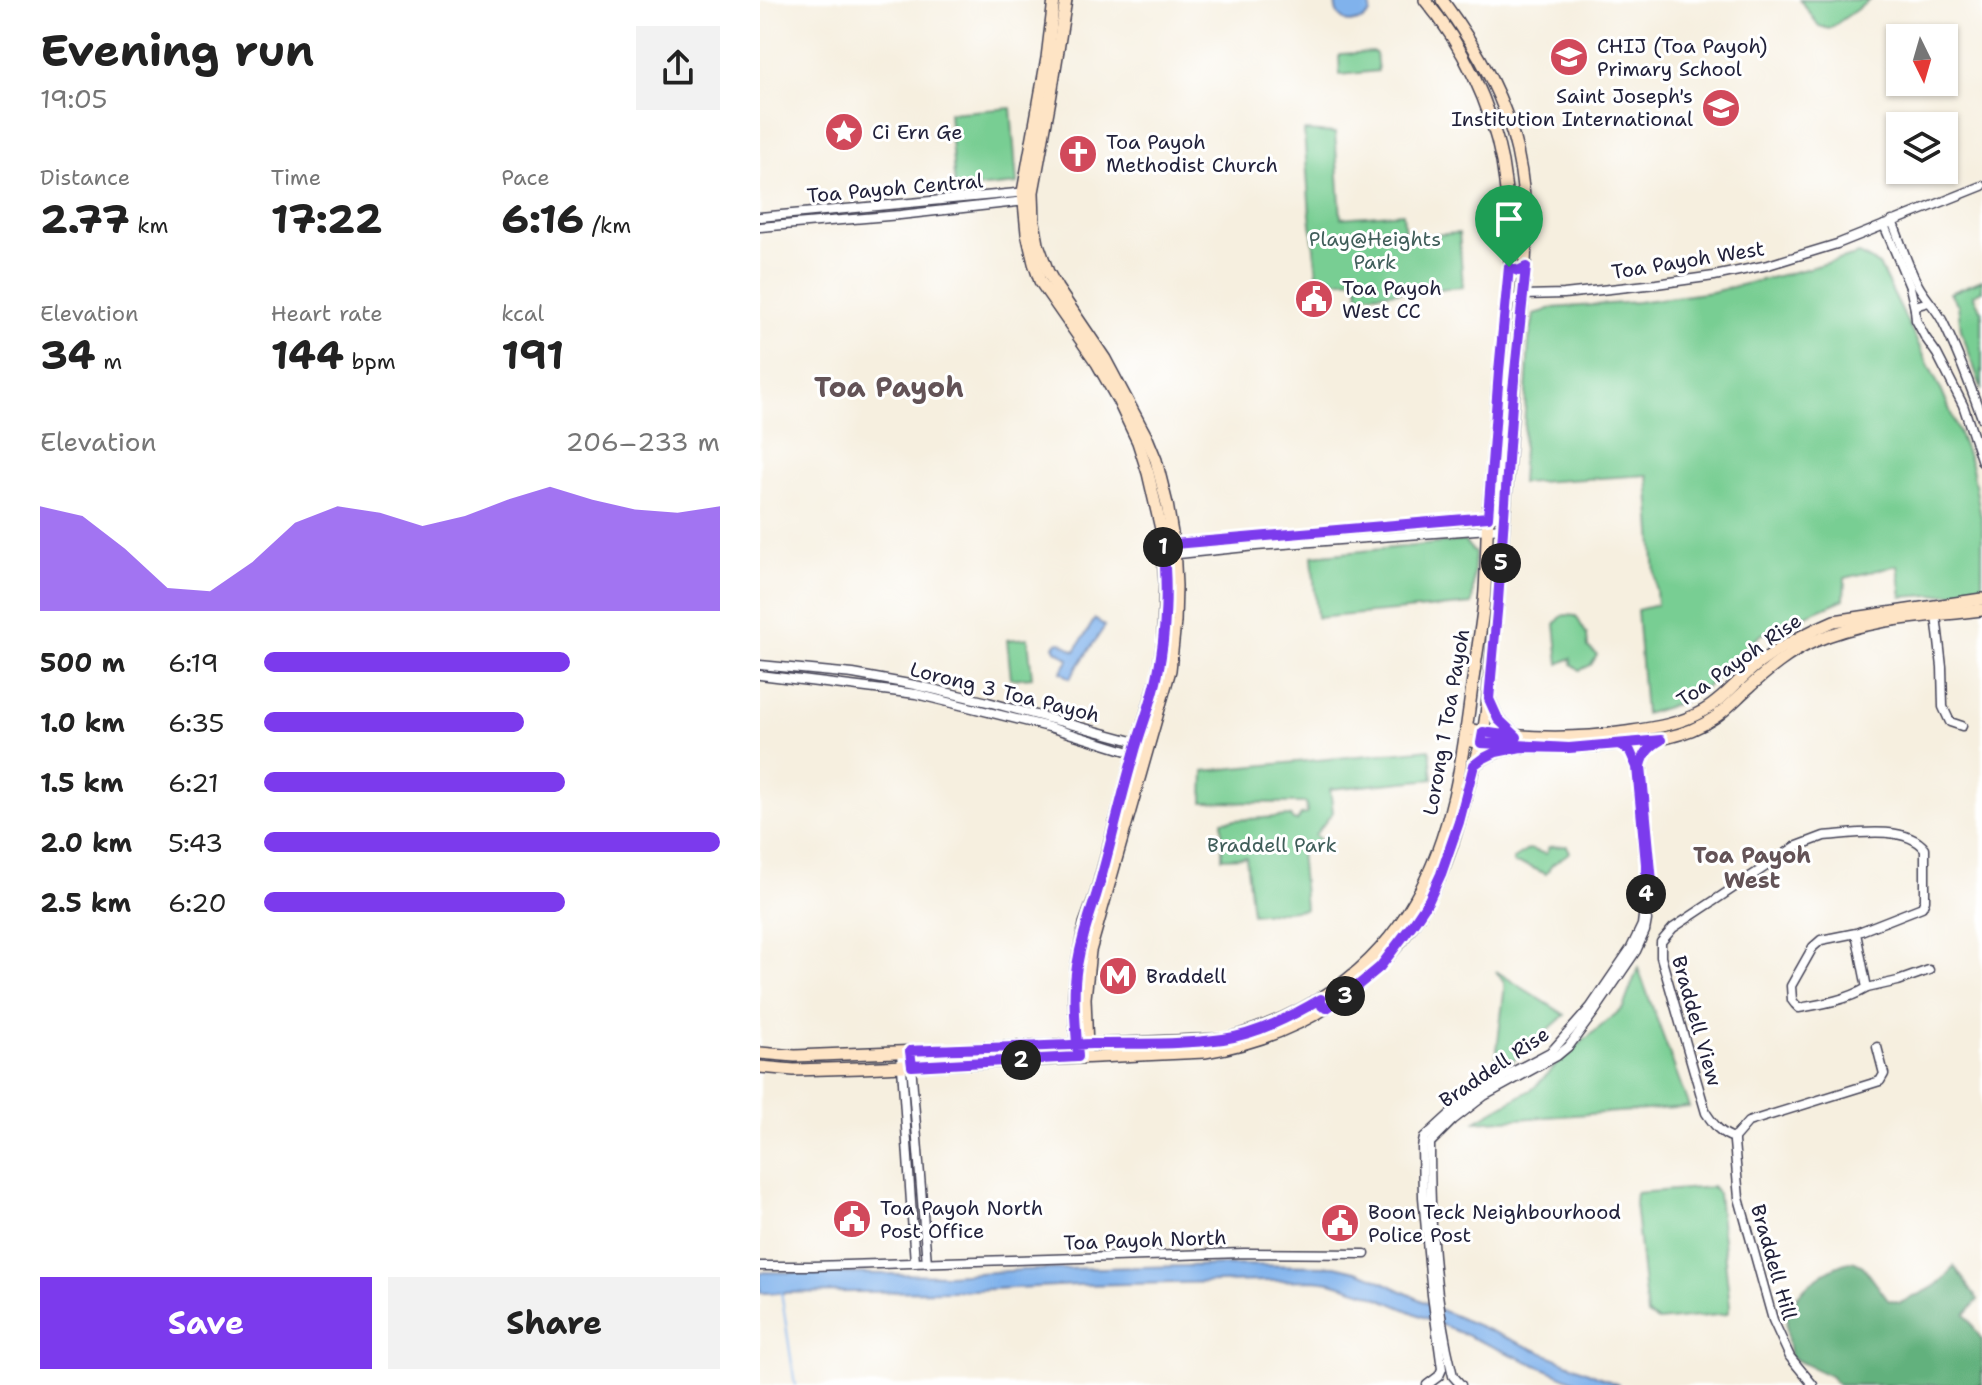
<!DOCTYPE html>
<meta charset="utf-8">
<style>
body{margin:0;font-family:"Shantell Sans",sans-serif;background:#f2f2f2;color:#222;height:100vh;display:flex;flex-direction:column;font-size:30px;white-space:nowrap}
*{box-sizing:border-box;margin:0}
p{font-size:26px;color:#767676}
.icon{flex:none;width:44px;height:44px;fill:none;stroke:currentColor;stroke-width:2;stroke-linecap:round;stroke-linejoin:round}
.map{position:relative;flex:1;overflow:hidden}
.sheet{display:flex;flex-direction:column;background:#fff;width:760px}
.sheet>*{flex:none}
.needle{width:52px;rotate:175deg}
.controls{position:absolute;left:1126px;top:24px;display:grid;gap:16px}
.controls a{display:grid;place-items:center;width:72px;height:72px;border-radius:0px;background:#fff;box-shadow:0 2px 6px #0004;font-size:40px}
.pin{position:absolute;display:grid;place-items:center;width:68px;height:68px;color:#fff;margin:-82px -34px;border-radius:50% 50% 50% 0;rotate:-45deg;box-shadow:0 0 8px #0007}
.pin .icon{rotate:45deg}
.km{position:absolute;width:40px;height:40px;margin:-20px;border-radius:50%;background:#222;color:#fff;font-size:22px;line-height:40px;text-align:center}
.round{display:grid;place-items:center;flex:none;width:84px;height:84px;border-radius:0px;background:#f2f2f2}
.overview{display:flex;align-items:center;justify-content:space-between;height:136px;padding:0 40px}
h1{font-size:44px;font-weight:700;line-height:60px}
.metrics{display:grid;grid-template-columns:repeat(3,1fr);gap:12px;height:136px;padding:8px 40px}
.metrics div{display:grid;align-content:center}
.metrics b{font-size:40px;font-weight:700}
.metrics small{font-size:22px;font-weight:400}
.metrics p{font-size:22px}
.chart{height:224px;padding:16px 40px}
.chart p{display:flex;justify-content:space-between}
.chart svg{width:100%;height:144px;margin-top:8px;fill:#7c3aed;opacity:.7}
.primary-button{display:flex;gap:16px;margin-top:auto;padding:16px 40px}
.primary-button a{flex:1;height:92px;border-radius:0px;background:#7c3aed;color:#fff;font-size:32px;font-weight:700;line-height:92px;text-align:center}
.primary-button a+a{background:#f2f2f2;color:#222}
ul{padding:0 40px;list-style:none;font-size:26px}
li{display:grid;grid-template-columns:128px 96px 1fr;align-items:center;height:60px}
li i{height:20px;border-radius:10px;background:#7c3aed}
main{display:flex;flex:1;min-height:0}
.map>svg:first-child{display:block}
.green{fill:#78ce93;stroke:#4d7867;stroke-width:2}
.forest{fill:#62b17d;stroke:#426a5c;stroke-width:2}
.water{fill:#80b2ec;stroke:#516a94;stroke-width:2}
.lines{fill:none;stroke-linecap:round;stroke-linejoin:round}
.stream{stroke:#80b2ec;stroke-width:2}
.street-casing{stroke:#424154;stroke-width:11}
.secondary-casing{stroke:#424154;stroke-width:14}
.street{stroke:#fff;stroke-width:8}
.secondary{stroke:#fee4c5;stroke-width:11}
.route-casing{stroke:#fff;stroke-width:16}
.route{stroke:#7c3aed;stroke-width:10}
.labels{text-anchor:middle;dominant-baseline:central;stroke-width:6;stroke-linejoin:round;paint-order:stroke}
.poi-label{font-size:20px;fill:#22223b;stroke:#fff;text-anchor:start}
.street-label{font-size:20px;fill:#22223b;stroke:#fff}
.park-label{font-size:20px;fill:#405e5a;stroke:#fff}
.neighbourhood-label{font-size:22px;font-weight:bold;fill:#635357;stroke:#fff}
.district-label{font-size:28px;font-weight:bold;fill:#635357;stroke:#fff}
</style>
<main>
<section class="sheet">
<div class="overview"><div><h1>Evening run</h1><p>19:05</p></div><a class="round"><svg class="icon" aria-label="share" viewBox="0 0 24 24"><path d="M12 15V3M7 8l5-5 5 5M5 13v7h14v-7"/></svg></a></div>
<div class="metrics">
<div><p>Distance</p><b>2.77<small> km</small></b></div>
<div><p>Time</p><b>17:22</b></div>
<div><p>Pace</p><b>6:16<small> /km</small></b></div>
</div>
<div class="metrics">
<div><p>Elevation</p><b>34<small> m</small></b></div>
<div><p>Heart rate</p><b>144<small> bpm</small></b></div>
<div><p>kcal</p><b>191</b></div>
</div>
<div class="chart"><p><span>Elevation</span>206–233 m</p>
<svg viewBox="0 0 160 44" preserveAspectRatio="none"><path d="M0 44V12L10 15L20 25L30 37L40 38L50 29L60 17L70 12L80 14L90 18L100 15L110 10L120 6L130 10L140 13L150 14L160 12V44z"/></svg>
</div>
<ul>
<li><b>500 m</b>6:19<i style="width:67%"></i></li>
<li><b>1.0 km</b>6:35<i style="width:57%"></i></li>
<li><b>1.5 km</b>6:21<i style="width:66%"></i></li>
<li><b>2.0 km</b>5:43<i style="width:100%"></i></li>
<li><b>2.5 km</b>6:20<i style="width:66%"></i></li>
</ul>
<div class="primary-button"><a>Save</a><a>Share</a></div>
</section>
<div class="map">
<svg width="1222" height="1385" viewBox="0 0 1222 1385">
<rect width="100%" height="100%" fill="#fff"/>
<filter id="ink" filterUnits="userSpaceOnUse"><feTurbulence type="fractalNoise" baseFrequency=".0125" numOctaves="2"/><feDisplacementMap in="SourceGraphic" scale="16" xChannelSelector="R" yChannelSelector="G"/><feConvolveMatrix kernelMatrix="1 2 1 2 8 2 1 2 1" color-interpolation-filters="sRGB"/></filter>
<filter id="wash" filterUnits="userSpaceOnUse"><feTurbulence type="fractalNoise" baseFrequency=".006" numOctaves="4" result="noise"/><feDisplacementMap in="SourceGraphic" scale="32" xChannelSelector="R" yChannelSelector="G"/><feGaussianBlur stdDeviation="1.8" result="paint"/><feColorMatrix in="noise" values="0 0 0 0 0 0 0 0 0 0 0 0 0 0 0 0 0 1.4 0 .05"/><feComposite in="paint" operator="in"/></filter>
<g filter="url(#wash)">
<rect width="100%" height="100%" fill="#f6efdf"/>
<g class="green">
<path d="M1040 0H1110L1069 29 1059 26Z"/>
<path d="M614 52 616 54 618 71 580 75 579 57 581 54Z"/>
<path d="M251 108 257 184 195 190 189 113Z"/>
<path d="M544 131 575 133 581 218 643 213 645 237 699 233 703 287 599 295 597 279 558 282 550 215Z"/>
<path d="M1099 254 1119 265 1185 398 1212 467 1222 523V589L1216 592 1142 597 1138 565 1085 578 1084 599 1000 635 947 687 920 703 885 714 877 610 897 605 888 475 761 483 769 341 774 315 792 308 877 302 952 292 1046 269Z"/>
<path d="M1222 280V291L1213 295 1222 312V390L1201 330 1198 305 1190 293Z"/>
<path d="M704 541 715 553 712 604 557 618 552 556Z"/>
<path d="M805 615 816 616 827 635 828 647 837 655 831 665 820 670 812 664 811 658 799 664 795 624 800 618Z"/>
<path d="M268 638 272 677 251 679 247 640Z"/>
<path d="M670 749 673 779 570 789 573 812 555 835 568 847 540 850 545 909 492 914 486 857 462 858V821L530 816 533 820 537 821 541 815 547 814 546 803 443 802 444 771Z"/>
<path d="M807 846 810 852 792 865 786 874 768 866 753 863V859L769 849 786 854 789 847Z"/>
<path d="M878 968 929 1107 714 1122 774 1088 805 1056 863 1008Z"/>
<path d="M736 971 805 1015 741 1071 736 1058 744 993V983Z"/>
<path d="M952 1187 958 1194 970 1306 967 1314 898 1321 887 1315 875 1203 876 1193Z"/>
</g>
<path class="forest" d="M1093 1261 1103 1266 1128 1300 1140 1303C1158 1295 1185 1285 1194 1266L1218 1300 1205 1314 1222 1340V1385H1078L1070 1376 1030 1357C1029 1344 1025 1330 1027 1318 1030 1292 1069 1266 1093 1261Z"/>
<g class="water">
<path d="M576 0H611L610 13 603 20 590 23C579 19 574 11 576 0Z"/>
<path d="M335 619 345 626 310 678 301 672 309 659 296 650 294 646 297 643 301 642 315 651Z"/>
<path d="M465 1265 575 1266 596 1271 613 1277 681 1310 859 1385H823L607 1293 571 1282 554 1280 318 1285 191 1291 0 1293V1272L189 1275 263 1270Z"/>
</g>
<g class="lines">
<path class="stream" d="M21 1291 35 1385"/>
</g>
</g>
<g filter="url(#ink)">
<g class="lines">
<g class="street-casing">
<g id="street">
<path d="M0 217 268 192"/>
<path d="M1132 221C1141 242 1147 265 1158 285 1165 298 1175 307 1182 320 1198 352 1210 385 1222 418"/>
<path d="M1124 225 1150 287 1155 309"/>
<path d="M0 227 140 215 266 201"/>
<path d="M1169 302 1158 305 1155 309 1156 320 1165 337 1177 354 1203 405 1222 462"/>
<path d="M747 305 753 300 763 295 804 294 896 284 954 276 1008 265 1077 244 1222 186"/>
<path d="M410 545 744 516"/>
<path d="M409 555 496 546 743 528"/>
<path d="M1176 615 1182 667 1183 707 1190 722 1202 726"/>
<path d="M0 665 93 674 155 685 228 702 380 743"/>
<path d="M0 675 156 694 289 727 376 754"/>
<path d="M882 775C881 758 886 749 900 741"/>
<path d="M1107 988 1138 981 1169 970"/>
<path d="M150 1051 167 1263"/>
<path d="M141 1052 155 1263"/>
<path d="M974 1138C961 1134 954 1125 946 1113L901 957V942L913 928 1035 847 1064 836C1092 834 1146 824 1165 849V900L1162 907 1096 933 1061 940 1053 947 1031 986 1032 1000 1035 1004 1039 1008C1062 1004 1087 1000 1107 988L1096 933"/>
<path d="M0 1266H53L484 1253 605 1254"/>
<path d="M667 1385 679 1376 682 1369 672 1295 663 1197 662 1147 664 1138 689 1115 717 1094 745 1076 792 1051 830 1008 871 948 882 925 887 883 886 864 877 767 870 751 859 744"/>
<path d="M701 1385 693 1376C674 1300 670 1221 670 1143L693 1120 724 1096 797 1056 809 1046 835 1011 876 951 885 931 887 920"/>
<path d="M1053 1385 1030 1357 1013 1320 979 1198 974 1142V1138L988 1122 1120 1081 1124 1074 1117 1047"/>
</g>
</g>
<g class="secondary-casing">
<g id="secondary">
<path d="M294 0 287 58 263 192 267 233 274 263 280 281 337 363 358 400 378 442 388 473 401 529 405 582 403 641 398 676 374 754 336 894 325 924 317 965 314 995 317 1051"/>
<path d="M306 0 291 94 273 192 274 222 278 244 288 272 297 288 345 359 387 438 396 460 407 504 414 545 416 586 415 622 410 670 330 951 325 998 327 1048"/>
<path d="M729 699 738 719 756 736"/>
<path d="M706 729C760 739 812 740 866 732 893 728 918 725 943 711 965 699 979 678 999 663 1022 646 1048 632 1074 621L1222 599"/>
<path d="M705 740C755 749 805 749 856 744 892 741 924 738 954 718 966 710 976 699 986 690 1007 671 1029 652 1055 641 1107 618 1167 617 1222 610"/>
<path d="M714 765C724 757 736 751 749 749"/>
<path d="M0 1053 35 1056 466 1039C546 1016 613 975 655 900 692 835 703 759 712 686 716 658 721 630 724 602 727 574 726 545 728 517 731 477 735 437 737 397 741 345 752 292 750 240 749 214 746 187 742 162 731 104 703 45 665 0"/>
<path d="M0 1067 34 1070 100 1068 445 1052C542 1036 620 986 668 900 687 867 698 828 707 792 712 772 719 753 723 733 729 703 730 673 733 642 742 562 747 481 753 400 759 315 776 237 757 151 745 96 715 45 682 0"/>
</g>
</g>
<use href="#street" class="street"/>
<use href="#secondary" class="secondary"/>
</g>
</g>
<g class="lines" filter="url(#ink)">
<g class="route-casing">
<path id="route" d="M749 267 739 371 728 517 403 545C408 585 406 634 398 673 393 701 381 727 374 754 360 801 350 849 336 896 328 919 321 942 317 966 312 996 316 1027 318 1057L152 1066 150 1051C211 1048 271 1047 332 1044 375 1043 420 1045 463 1039 498 1034 532 1016 561 999L562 1006 567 1008 590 992 620 967 655 921 669 900 681 874 699 822 714 765 722 759 736 752 761 747 809 748 859 744 870 751 877 767 886 864V894L891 895 892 882 881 766C884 753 889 747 901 740L809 748 721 743 723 732 757 737 738 719 729 699 738 601 753 390 766 267 758 271 749 267"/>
</g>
<use href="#route" class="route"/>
</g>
<defs>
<g id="school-disc" transform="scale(2)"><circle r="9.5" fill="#d1495b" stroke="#fff"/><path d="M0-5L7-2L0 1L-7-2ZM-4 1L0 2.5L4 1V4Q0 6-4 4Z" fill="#fff"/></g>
<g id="sight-disc" transform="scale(2)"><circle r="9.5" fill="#d1495b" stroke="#fff"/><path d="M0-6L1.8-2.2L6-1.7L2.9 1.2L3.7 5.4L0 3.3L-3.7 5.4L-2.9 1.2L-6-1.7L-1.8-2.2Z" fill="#fff"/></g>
<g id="church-disc" transform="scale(2)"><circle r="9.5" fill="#d1495b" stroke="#fff"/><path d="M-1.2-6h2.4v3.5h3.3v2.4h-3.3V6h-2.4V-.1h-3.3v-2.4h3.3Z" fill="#fff"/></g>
<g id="civic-disc" transform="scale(2)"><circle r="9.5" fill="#d1495b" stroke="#fff"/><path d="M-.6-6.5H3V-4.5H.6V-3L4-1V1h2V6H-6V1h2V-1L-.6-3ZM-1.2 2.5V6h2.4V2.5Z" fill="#fff"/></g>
<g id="metro-disc" transform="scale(2)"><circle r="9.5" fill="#d1495b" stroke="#fff"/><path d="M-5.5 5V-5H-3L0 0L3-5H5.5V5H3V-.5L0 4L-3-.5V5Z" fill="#fff"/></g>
</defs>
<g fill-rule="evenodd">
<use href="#school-disc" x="809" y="57"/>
<use href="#school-disc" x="961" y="108"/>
<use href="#sight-disc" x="84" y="132"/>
<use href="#church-disc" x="318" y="154"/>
<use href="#civic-disc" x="554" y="299"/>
<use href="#metro-disc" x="358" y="976"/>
<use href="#civic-disc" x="92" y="1219"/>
<use href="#civic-disc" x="580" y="1223"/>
</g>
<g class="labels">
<g class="poi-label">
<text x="837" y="46">CHIJ (Toa Payoh)<tspan x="837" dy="23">Primary School</tspan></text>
<text x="933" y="96" text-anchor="end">Saint Joseph's<tspan x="933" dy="23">Institution International</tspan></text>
<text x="112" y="132">Ci Ern Ge</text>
<text x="346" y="142">Toa Payoh<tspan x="346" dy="23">Methodist Church</tspan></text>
<text x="582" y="288">Toa Payoh<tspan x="582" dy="23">West CC</tspan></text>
<text x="386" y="976">Braddell</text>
<text x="120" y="1208">Toa Payoh North<tspan x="120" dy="23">Post Office</tspan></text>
<text x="608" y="1212">Boon Teck Neighbourhood<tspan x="608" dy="23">Police Post</tspan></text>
</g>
<g class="street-label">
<text transform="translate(135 188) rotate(-5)">Toa Payoh Central</text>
<text transform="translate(928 260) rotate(-9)">Toa Payoh West</text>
<text transform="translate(979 660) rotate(-35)">Toa Payoh Rise</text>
<text transform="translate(245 692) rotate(14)">Lorong 3 Toa Payoh</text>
<text transform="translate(686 722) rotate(-80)">Lorong 1 Toa Payoh</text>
<text transform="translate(937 1021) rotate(74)">Braddell View</text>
<text transform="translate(734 1067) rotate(-34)">Braddell Rise</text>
<text transform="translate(385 1240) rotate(-2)">Toa Payoh North</text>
<text transform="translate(1014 1262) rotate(74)">Braddell Hill</text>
</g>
<g class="park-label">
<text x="615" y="239">Play@Heights<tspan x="615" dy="23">Park</tspan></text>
<text x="512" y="845">Braddell Park</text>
</g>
<g class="neighbourhood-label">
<text x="992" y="855">Toa Payoh<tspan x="992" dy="25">West</tspan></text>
</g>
<g class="district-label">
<text x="129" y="387">Toa Payoh</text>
</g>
</g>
</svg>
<div class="controls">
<a><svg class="needle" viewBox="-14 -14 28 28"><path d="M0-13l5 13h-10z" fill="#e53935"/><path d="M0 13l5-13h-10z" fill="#767676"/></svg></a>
<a><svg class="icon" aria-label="layers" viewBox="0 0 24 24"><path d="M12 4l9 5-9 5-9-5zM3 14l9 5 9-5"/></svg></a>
</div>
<div class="pin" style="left:749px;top:267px;background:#1e9e55"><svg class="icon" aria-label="arrive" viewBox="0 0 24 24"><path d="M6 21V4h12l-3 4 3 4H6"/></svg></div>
<b class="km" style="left:403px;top:547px">1</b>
<b class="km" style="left:261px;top:1060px">2</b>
<b class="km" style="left:585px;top:996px">3</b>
<b class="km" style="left:886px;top:894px">4</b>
<b class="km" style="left:741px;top:563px">5</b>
</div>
</main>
